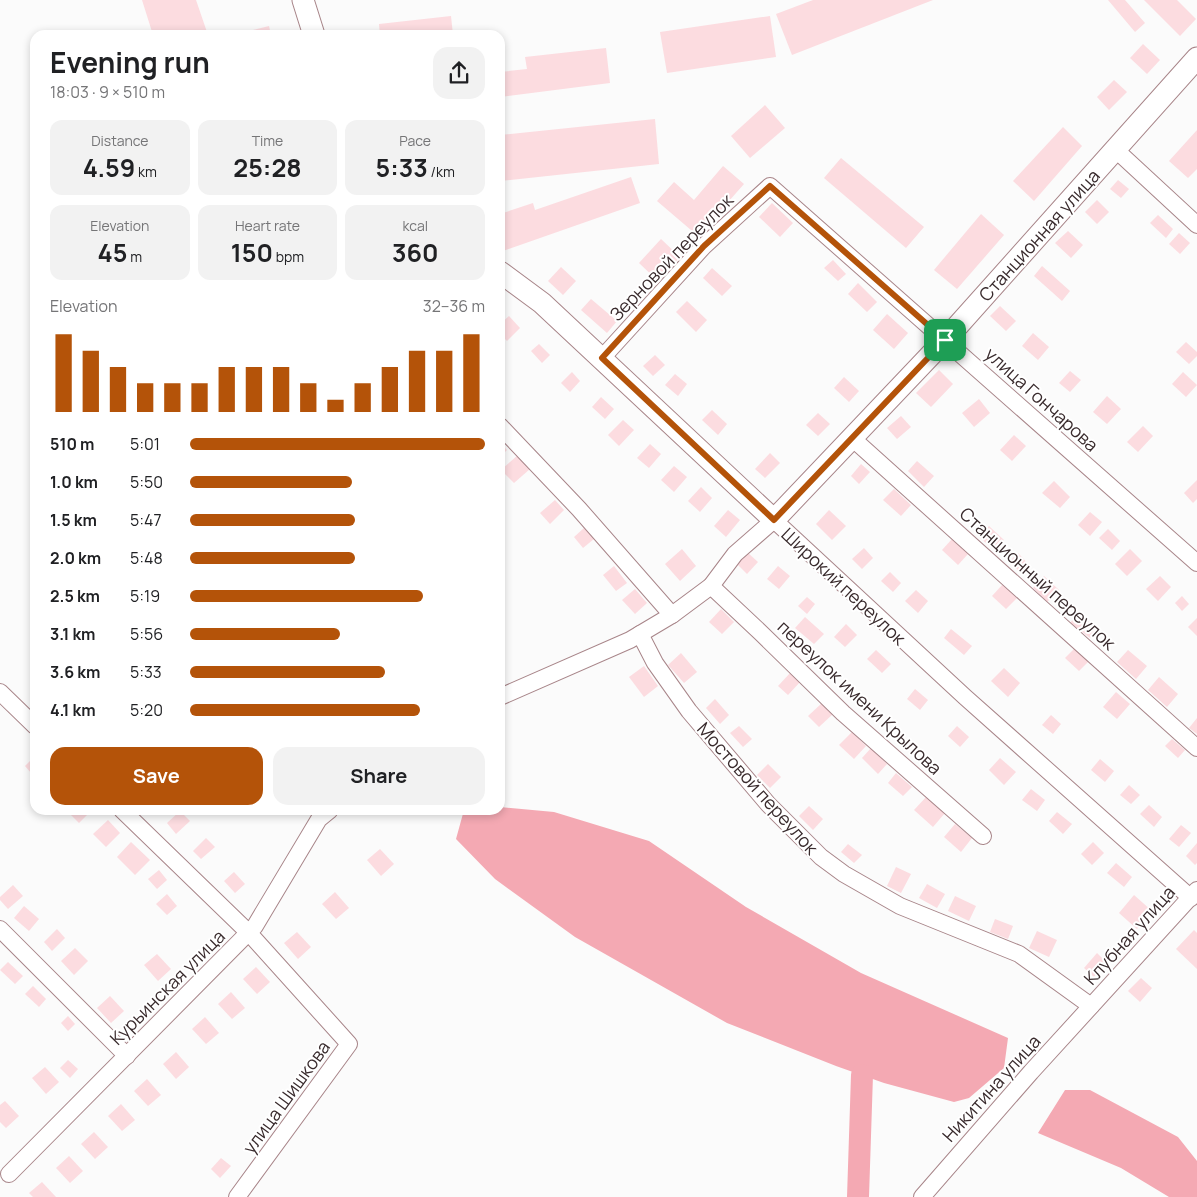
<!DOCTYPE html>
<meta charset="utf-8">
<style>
body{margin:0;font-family:Manrope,sans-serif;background:#f2f2f2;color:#202124;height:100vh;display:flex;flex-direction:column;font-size:19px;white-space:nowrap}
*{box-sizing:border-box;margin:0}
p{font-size:16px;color:#757577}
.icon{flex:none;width:28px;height:28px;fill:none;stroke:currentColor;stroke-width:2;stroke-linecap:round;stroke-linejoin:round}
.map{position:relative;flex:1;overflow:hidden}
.sheet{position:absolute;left:30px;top:30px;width:475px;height:785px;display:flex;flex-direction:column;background:#fff;border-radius:15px;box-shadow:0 2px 8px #0003}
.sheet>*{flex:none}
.pin{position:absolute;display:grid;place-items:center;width:42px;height:42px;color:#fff;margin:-21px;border-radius:10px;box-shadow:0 2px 8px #0006}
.round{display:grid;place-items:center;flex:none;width:52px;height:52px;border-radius:15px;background:#f2f2f2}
.summary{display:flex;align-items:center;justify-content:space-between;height:85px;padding:0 20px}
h1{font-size:28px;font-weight:700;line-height:38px}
.stats{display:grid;grid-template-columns:repeat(3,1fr);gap:8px;height:85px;padding:5px 20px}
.stats div{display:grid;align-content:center;border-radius:12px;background:#f2f2f2;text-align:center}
.stats b{font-size:25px;font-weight:700}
.stats small{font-size:14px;font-weight:400}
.stats p{font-size:14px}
.chart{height:140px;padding:10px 20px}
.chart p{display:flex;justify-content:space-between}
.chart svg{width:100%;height:90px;margin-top:5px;stroke:#b45309;stroke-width:6}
.cta{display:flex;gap:10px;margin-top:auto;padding:10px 20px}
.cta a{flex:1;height:58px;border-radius:15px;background:#b45309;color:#fff;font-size:20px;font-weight:700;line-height:58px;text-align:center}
.cta a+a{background:#f2f2f2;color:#202124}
ul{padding:0 20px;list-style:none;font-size:16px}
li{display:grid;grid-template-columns:80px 60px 1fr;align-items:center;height:38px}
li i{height:12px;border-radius:6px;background:#b45309}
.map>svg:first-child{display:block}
.water{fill:#f4a9b3}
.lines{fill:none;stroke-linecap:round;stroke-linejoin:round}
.river{stroke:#f4a9b3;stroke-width:22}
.building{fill:#fcdce0}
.minor-casing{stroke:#a88589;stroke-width:18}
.major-casing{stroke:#a88589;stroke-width:23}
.minor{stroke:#fff;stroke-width:16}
.major{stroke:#fff;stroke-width:21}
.route-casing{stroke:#fff;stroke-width:10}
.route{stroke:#b45309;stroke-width:6}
.labels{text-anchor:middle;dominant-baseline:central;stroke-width:4;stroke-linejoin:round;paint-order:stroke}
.street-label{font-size:18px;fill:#392b2d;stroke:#fff}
</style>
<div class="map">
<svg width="1197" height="1197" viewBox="0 0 1197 1197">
<rect width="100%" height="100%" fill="#fbfbfb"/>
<g class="water">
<path d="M500 807 554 812 649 841 746 907 861 973 1008 1038 1004 1068 969 1098 954 1102 884 1083 836 1066 727 1023 575 937 495 879 456 839 464 810H500Z"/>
<path d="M1065 1090H1090L1178 1137 1197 1161V1197H1169L1121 1168 1038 1133Z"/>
</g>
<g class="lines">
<path class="river" d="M858 1197 862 1075"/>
</g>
<g class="building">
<path d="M142 0H196L208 35H178L177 33 170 35H153Z"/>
<path d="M813 0H933L792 55 776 14Z"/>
<path d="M1108 0H1125L1145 23 1135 32Z"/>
<path d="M1144 0H1177L1196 19 1180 36Z"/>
<path d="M451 16 453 35H380L379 24Z"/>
<path d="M770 16 776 57 667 73 660 32Z"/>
<path d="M269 26 271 35H237V34Z"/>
<path d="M1143 44 1160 60 1147 74 1130 58Z"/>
<path d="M606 48 610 83 500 97V72L527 69 525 57Z"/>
<path d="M1114 80 1127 92 1109 110 1097 97Z"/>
<path d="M765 105 785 128 750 158 731 136Z"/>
<path d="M655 119 659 164 500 181V135Z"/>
<path d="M1063 127 1082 146 1034 201 1013 181Z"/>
<path d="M1197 130V169L1188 178 1169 161Z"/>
<path d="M841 158 924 227 906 248 824 178Z"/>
<path d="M723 166 744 184 698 236 657 201 674 182 694 200Z"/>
<path d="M631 177 640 203 500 252V214L533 203 535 210Z"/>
<path d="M1118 180 1129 189 1121 198 1110 189Z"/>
<path d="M1097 200 1109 212 1097 224 1085 212Z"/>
<path d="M772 203 793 223 780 237 759 217Z"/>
<path d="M981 214 1004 235 957 289 934 270Z"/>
<path d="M1158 215 1173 229 1166 238 1150 223Z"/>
<path d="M1068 231 1083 245 1071 258 1055 243Z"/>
<path d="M1179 233 1190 243 1180 254 1169 244Z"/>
<path d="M661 239 680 257 658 281 639 263Z"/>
<path d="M833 260 846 274 838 281 824 268Z"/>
<path d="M1042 266 1070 291 1062 301 1034 276Z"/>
<path d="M561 267 576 281 563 295 548 281Z"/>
<path d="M712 268 732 286 722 296 703 278Z"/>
<path d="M858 283 877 302 867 312 848 294Z"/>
<path d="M591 299 617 321 607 333 581 310Z"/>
<path d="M687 301 707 320 696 332 676 312Z"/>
<path d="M1000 306 1016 321 1006 331 990 316Z"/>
<path d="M887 314 908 333 894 349 873 330Z"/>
<path d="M509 316 520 328 507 341 500 334V324Z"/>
<path d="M1033 333 1049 347 1038 360 1022 346Z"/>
<path d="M1186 342 1197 352V356L1189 364 1176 352Z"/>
<path d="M539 344 550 355 542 363 531 351Z"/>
<path d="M655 355 665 365 653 376 643 366Z"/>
<path d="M939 370 953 384 931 407 916 393Z"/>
<path d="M1070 371 1081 380 1070 392 1059 383Z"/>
<path d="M572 372 580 381 570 392 561 383Z"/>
<path d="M1183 372 1197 385 1186 397 1172 384Z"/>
<path d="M675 374 687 384 678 396 665 385Z"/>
<path d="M844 377 859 391 849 402 834 388Z"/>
<path d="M1107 396 1121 409 1107 424 1093 412Z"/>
<path d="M601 397 614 409 605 419 592 407Z"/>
<path d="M979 399 990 413 974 427 962 413Z"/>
<path d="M712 410 727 424 718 435 702 420Z"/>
<path d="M818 413 830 424 818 436 806 425Z"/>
<path d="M901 416 911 427 897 439 887 428Z"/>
<path d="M623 420 634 430 619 446 608 435Z"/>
<path d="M1143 426 1153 436 1138 452 1127 442Z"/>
<path d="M1014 435 1026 446 1012 461 1000 450Z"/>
<path d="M500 442 507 450 500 457Z"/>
<path d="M650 444 661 454 649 468 637 458Z"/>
<path d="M770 453 780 463 765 478 755 469Z"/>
<path d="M518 455 530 469 514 483 501 470Z"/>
<path d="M917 461 934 476 924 487 908 471Z"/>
<path d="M861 464 870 472 859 484 851 476Z"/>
<path d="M674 466 687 477 674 492 661 480Z"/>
<path d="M1197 480V499L1193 503 1184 493Z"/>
<path d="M1054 481 1070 497 1060 508 1042 493Z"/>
<path d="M701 487 712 498 700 512 688 501Z"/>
<path d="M894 489 911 505 901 516 883 500Z"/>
<path d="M555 500 564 510 550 524 540 513Z"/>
<path d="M728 510 740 520 726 537 714 526Z"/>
<path d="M829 510 846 526 832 540 816 524Z"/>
<path d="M1090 512 1102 522 1090 536 1078 525Z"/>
<path d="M989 526 1004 540 994 550 979 537Z"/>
<path d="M584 528 594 539 583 548 574 537Z"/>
<path d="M1108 529 1120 541 1112 550 1099 538Z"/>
<path d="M952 539 968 554 958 565 942 550Z"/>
<path d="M864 548 873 558 862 569 852 559Z"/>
<path d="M682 549 696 566 680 581 665 564Z"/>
<path d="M1130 549 1142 561 1127 576 1115 564Z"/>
<path d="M747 552 758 562 747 574 737 564Z"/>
<path d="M1018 553 1031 567 1023 575 1009 562Z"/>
<path d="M614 566 627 583 616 591 603 575Z"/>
<path d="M778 566 790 576 779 589 767 579Z"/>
<path d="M890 572 901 583 893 592 881 581Z"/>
<path d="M1044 576 1059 590 1047 602 1033 588Z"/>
<path d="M1160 576 1171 587 1158 601 1146 589Z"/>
<path d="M1003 584 1017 598 1006 609 992 596Z"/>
<path d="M635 589 647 603 635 614 622 600Z"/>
<path d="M916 590 928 601 918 613 905 601Z"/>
<path d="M1182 596 1189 604 1182 611 1175 603Z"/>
<path d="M807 597 815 604 807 614 798 606Z"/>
<path d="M721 609 734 622 722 634 709 622Z"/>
<path d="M1078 613 1098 629 1090 638 1070 623Z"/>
<path d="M805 617 824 634 814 644 795 628Z"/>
<path d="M1197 618V636L1188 627Z"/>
<path d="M846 624 857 635 845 647 834 637Z"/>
<path d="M951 629 972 646 964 655 944 638Z"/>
<path d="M1075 648 1089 661 1079 671 1065 658Z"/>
<path d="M876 650 891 664 882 673 867 659Z"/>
<path d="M1128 650 1147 666 1136 679 1117 662Z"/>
<path d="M681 653 697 672 684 683 668 665Z"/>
<path d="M644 666 658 686 644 697 629 677Z"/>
<path d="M1004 668 1020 683 1008 697 991 681Z"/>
<path d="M791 672 801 681 788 695 778 686Z"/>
<path d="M1159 677 1178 694 1167 707 1148 690Z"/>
<path d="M915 689 928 700 920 710 907 699Z"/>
<path d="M1116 692 1130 704 1117 719 1103 707Z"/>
<path d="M715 699 729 715 720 724 706 708Z"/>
<path d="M822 703 833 714 819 727 808 716Z"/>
<path d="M1051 715 1061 724 1053 734 1042 725Z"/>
<path d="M1197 718V734L1189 728Z"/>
<path d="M739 726 752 739 743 747 730 733Z"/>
<path d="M957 726 969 737 960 747 948 736Z"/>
<path d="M852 732 866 746 854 759 839 745Z"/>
<path d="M1172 739 1185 750 1178 758 1165 746Z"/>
<path d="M871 748 887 764 878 774 862 758Z"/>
<path d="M1000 758 1016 772 1004 785 989 770Z"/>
<path d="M1100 759 1114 771 1105 782 1091 770Z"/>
<path d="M31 760 35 763V769L31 773 25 766Z"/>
<path d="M768 764 781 777 770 788 757 775Z"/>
<path d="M896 773 912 787 903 796 888 783Z"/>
<path d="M1129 785 1140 795 1131 804 1120 795Z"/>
<path d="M1031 789 1045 800 1037 811 1022 800Z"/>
<path d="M927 796 945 813 933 827 914 810Z"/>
<path d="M1149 805 1162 817 1154 827 1140 814Z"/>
<path d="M809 806 823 819 813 830 799 816Z"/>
<path d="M66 810H92L79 823Z"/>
<path d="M180 811 190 821 176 834 167 823Z"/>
<path d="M1057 812 1072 824 1063 834 1049 821Z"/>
<path d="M108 820 120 833 106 847 93 834Z"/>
<path d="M955 824 972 838 961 852 944 837Z"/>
<path d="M1181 825 1191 833 1179 847 1169 839Z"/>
<path d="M206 838 215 847 201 859 193 851Z"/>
<path d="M131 842 150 860 135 875 117 857Z"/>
<path d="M1093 842 1104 853 1092 865 1081 854Z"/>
<path d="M1197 843V863L1195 865 1186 856Z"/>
<path d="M848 844 862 855 854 863 841 852Z"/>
<path d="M380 849 394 864 381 876 367 860Z"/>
<path d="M1116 863 1132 877 1124 887 1107 873Z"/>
<path d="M896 867 911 874 901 893 887 886Z"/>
<path d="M159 870 167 880 157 889 148 879Z"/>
<path d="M234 872 245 884 235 893 224 881Z"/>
<path d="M927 884 945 894 937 908 919 898Z"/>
<path d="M13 885 23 896 8 909 0 900V897Z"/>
<path d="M335 892 349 908 336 919 322 904Z"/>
<path d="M167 894 177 906 167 915 156 904Z"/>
<path d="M1134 895 1152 911 1137 929 1119 913Z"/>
<path d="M955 896 976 906 969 921 948 911Z"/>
<path d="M24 906 39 919 29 931 14 918Z"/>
<path d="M995 919 1013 926 1008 939 990 932Z"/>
<path d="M57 929 65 938 52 951 44 942Z"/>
<path d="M1194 930 1197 933V969L1176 949Z"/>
<path d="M1037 931 1057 940 1049 957 1029 948Z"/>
<path d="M297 932 311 947 298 959 284 943Z"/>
<path d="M75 948 88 961 74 975 61 961Z"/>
<path d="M1097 953 1107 963 1094 977 1084 968Z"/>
<path d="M157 954 171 969 158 981 144 965Z"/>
<path d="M8 962 23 976 15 984 0 970Z"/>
<path d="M256 967 270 982 257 994 243 979Z"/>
<path d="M1141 978 1152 988 1140 1002 1128 991Z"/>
<path d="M33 986 46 999 39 1007 25 994Z"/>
<path d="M231 992 245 1008 232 1019 218 1004Z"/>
<path d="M110 996 124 1011 111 1023 97 1008Z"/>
<path d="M68 1016 75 1024 68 1031 61 1023Z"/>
<path d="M205 1017 219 1033 206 1044 192 1029Z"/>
<path d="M176 1052 189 1067 176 1079 163 1064Z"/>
<path d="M68 1060 78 1069 70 1078 60 1068Z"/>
<path d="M45 1067 59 1082 46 1094 32 1078Z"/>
<path d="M147 1079 161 1095 148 1106 134 1091Z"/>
<path d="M5 1101 19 1116 6 1128 0 1122V1105Z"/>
<path d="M121 1104 135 1120 122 1131 108 1116Z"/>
<path d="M94 1132 108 1147 95 1159 81 1144Z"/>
<path d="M69 1156 83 1171 70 1183 56 1168Z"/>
<path d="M221 1158 231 1166 220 1178 211 1169Z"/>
<path d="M42 1182 56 1197H33L29 1193Z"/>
</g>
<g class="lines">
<g class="minor-casing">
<g id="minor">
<path d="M1116 150 1197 225"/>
<path d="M602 358 704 246 770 186 1197 563"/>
<path d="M500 426 579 509 672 615"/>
<path d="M852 438 1197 748"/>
<path d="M711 586 761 633 843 713 983 836"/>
<path d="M640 634 655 663 689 711 768 804 821 857 844 874 900 906 1019 954 1091 1006"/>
<path d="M0 692 35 726"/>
<path d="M500 697 630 640 672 615 711 586 735 554 774 520 965 697 1191 898"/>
<path d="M122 810 249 933 349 1044 237 1197"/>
<path d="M0 929 127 1056"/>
<path d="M9 1174 255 926 319 819 330 810"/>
<path d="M922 1197 1031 1072 1197 890"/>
</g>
</g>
<g class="major-casing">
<g id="major">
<path d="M303 0 314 35"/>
<path d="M500 272 542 303 774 520 945 340 1197 58"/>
</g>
</g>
<use href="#minor" class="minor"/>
<use href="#major" class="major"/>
</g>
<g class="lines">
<g class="route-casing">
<path id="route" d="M770 186 945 340 774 520 602 358 704 246Z"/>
</g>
<use href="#route" class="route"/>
</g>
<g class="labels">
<g class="street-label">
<text transform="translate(1039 235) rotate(-48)">Станционная улица</text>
<text transform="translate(671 257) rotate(-46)">Зерновой переулок</text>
<text transform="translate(1042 399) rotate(42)">улица Гончарова</text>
<text transform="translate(1038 578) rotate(42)">Станционный переулок</text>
<text transform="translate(844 586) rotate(43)">Широкий переулок</text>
<text transform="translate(860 697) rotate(43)">переулок имени Крылова</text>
<text transform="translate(758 788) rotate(48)">Мостовой переулок</text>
<text transform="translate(1129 935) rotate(-48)">Клубная улица</text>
<text transform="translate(167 987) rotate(-45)">Курьинская улица</text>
<text transform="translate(991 1088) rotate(-48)">Никитина улица</text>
<text transform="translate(286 1097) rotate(-54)">улица Шишкова</text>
</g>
</g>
</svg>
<div class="pin" style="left:945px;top:340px;background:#1e9e55"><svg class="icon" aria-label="arrive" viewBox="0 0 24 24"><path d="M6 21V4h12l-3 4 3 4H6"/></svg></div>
<section class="sheet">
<div class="summary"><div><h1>Evening run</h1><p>18:03 · 9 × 510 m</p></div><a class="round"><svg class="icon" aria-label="share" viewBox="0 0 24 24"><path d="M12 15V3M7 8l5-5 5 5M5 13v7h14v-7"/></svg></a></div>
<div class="stats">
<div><p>Distance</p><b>4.59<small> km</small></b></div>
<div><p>Time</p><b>25:28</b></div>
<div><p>Pace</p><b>5:33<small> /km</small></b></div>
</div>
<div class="stats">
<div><p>Elevation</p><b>45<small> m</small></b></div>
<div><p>Heart rate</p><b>150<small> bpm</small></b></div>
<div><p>kcal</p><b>360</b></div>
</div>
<div class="chart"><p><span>Elevation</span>32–36 m</p>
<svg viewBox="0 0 160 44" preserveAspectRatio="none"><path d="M5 44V6M15 44V14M25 44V22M35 44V30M45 44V30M55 44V30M65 44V22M75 44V22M85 44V22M95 44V30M105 44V38M115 44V30M125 44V22M135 44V14M145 44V14M155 44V6"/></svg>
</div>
<ul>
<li><b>510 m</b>5:01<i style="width:100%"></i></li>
<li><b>1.0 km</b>5:50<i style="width:55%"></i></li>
<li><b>1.5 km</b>5:47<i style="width:56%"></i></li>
<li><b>2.0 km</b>5:48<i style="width:56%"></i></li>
<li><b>2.5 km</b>5:19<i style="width:79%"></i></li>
<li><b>3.1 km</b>5:56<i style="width:51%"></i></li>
<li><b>3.6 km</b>5:33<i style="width:66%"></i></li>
<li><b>4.1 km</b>5:20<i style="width:78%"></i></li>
</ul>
<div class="cta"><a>Save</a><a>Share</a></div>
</section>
</div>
